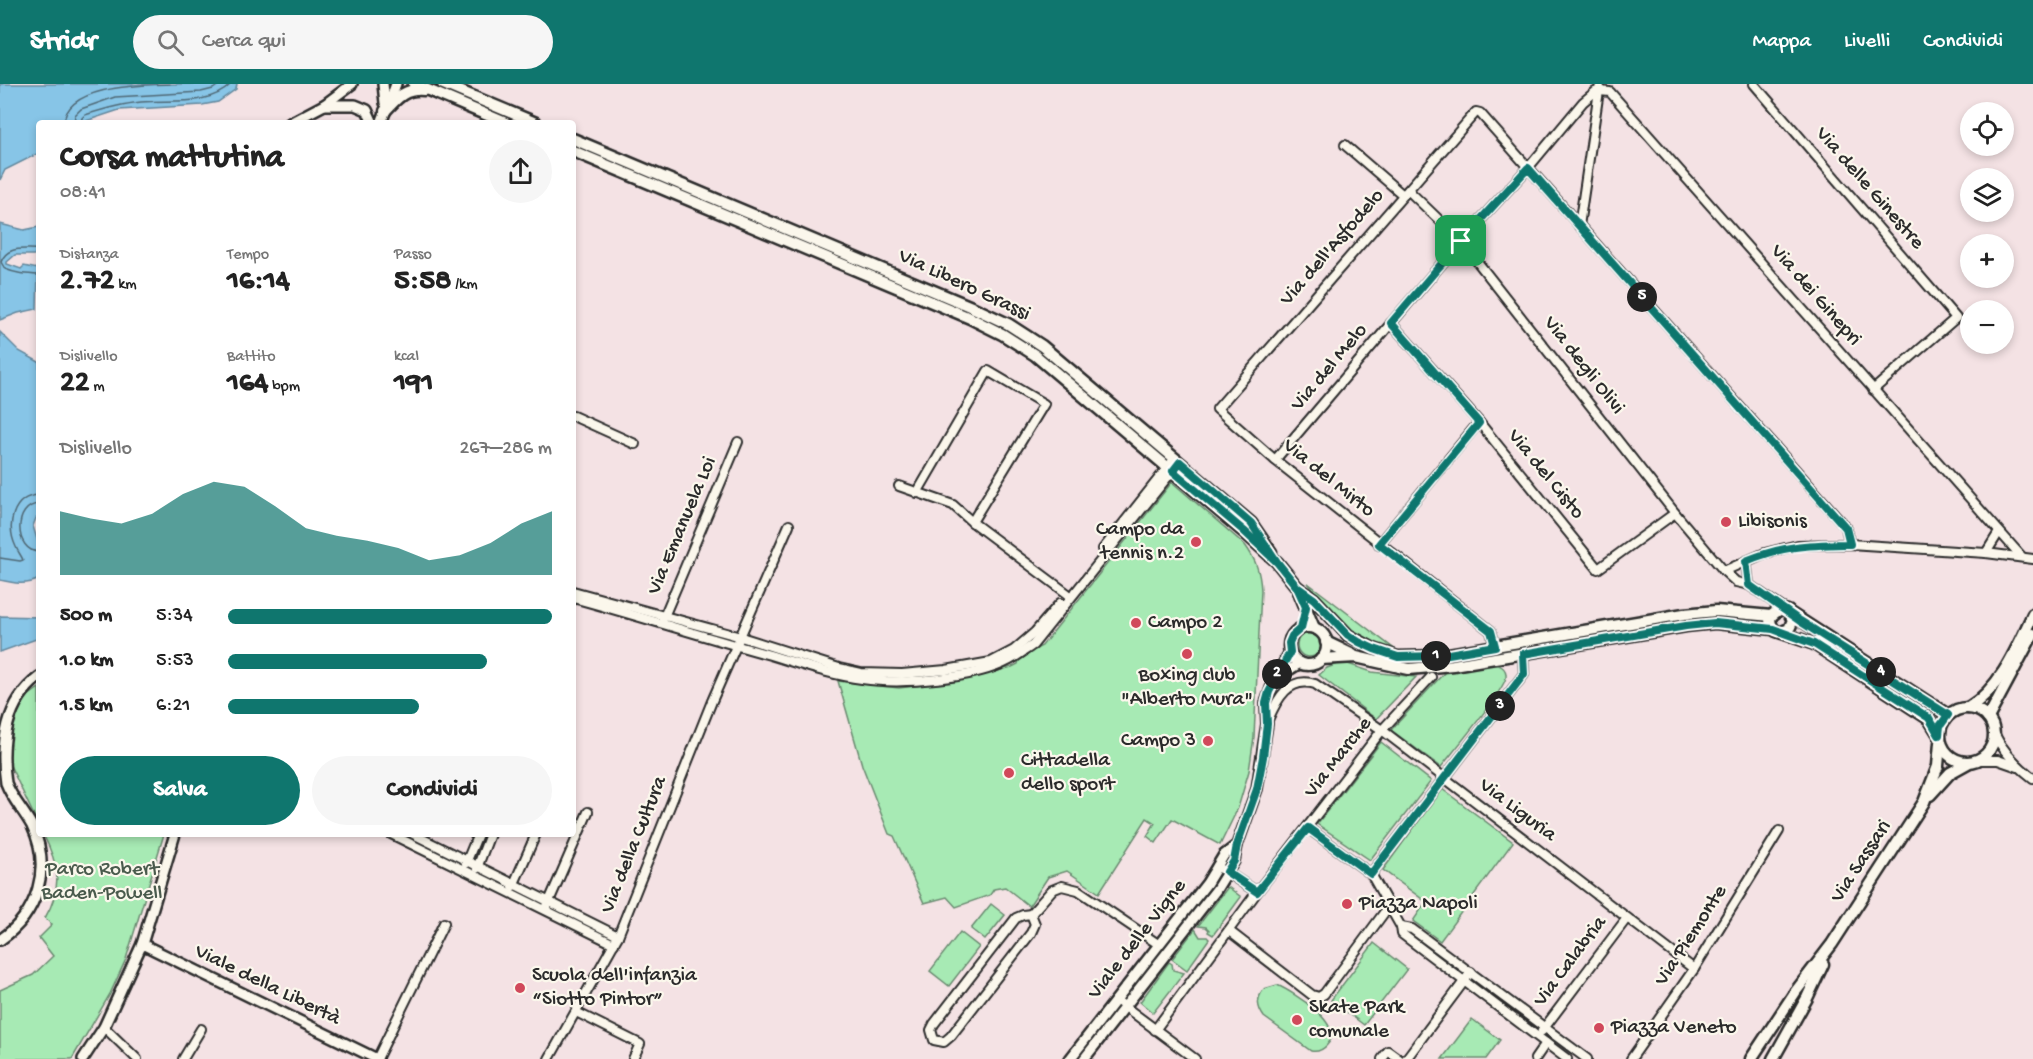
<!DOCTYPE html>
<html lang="it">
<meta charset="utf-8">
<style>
body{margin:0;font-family:"Gochi Hand",sans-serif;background:#f6f6f6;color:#222;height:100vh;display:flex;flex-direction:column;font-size:22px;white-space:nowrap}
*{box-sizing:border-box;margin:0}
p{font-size:20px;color:#767676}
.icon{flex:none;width:33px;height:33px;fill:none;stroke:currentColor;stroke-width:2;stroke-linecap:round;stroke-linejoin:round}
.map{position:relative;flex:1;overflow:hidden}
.sheet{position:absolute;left:36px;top:36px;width:540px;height:717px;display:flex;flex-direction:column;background:#fff;border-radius:6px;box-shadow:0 3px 9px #0003}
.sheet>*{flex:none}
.controls{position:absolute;left:1960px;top:18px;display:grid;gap:12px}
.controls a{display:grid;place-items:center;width:54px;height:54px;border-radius:50%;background:#fff;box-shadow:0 3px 9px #0003;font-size:30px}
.pin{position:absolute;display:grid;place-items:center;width:51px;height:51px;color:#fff;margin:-26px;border-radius:12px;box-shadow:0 3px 9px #0006}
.km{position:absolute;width:30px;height:30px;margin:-15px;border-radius:50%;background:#222;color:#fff;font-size:16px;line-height:30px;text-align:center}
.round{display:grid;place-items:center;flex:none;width:63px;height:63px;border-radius:32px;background:#f6f6f6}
.overview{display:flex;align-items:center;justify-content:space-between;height:102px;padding:0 24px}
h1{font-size:33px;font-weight:700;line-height:45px}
.metrics{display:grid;grid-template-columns:repeat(3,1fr);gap:9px;height:102px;padding:6px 24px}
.metrics div{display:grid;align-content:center}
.metrics b{font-size:30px;font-weight:700}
.metrics small{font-size:16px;font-weight:400}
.metrics p{font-size:16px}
.chart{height:168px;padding:12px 24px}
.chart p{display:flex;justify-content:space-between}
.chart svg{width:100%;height:108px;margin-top:6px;fill:#0f766e;opacity:.7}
.action{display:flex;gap:12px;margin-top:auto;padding:12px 24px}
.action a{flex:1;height:69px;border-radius:36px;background:#0f766e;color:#fff;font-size:24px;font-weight:700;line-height:69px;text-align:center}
.action a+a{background:#f6f6f6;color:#222}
ul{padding:0 24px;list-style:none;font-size:20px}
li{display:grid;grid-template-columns:96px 72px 1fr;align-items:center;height:45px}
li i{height:15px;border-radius:8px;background:#0f766e}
header{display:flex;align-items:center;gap:36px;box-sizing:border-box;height:84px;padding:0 30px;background:#0f766e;color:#fff}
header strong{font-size:28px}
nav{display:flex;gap:33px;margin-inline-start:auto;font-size:21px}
.search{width:420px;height:54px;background:#f6f6f6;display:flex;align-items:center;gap:15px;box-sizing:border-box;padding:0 21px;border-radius:33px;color:#767676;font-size:22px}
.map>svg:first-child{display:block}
.green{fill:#a7eab4;stroke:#698a70;stroke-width:1.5}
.water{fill:#87c5e7;stroke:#62879c;stroke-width:1.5}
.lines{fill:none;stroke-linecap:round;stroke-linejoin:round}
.shore{stroke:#506976;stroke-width:1.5}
.minor-casing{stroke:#2b2b2b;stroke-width:12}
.tertiary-casing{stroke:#2b2b2b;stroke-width:14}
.secondary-casing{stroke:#2b2b2b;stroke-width:15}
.minor{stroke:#fbf7ec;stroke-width:8}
.tertiary{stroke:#fbf7ec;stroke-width:9}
.secondary{stroke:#fbf7ec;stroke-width:10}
.route-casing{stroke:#fff;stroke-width:12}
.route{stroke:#0f766e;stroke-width:8}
.poi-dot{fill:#d1495b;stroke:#fbf7ec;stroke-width:2}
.labels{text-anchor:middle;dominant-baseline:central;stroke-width:4.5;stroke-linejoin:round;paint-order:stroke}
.street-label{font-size:21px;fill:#2b2b2b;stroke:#fbf7ec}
.poi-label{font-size:21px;fill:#2b2b2b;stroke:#fbf7ec;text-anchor:start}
.park-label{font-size:21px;fill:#4a5b4d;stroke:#fbf7ec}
</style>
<header>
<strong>Stridr</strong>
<div class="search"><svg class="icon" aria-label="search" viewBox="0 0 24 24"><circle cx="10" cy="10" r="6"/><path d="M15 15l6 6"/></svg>Cerca qui</div>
<nav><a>Mappa</a><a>Livelli</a><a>Condividi</a></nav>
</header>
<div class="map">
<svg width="2033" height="975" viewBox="0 0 2033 975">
<rect width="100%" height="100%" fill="#f4e2e4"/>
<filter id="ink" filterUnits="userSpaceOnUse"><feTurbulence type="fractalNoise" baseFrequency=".0167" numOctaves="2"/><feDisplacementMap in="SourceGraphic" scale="12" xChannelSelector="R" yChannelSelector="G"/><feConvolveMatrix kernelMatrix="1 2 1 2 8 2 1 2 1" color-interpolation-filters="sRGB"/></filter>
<g filter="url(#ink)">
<g class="green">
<path d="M1172 398 1245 461C1256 476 1260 488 1261 506L1254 653 1249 687 1238 724 1220 761 1172 735 1156 759 1147 752 1155 739 1147 734 1099 809 1067 787 1048 793 1029 822 1005 803 994 805 990 811 956 823 947 813 924 819 894 752 889 750 862 681 838 597 899 604 962 596 1012 583 1018 580 1020 573 1042 562Z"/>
<path d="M1308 499 1393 564C1355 559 1330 529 1308 499Z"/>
<circle cx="1309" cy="561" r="12"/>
<path d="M1338 580H1348L1372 588 1416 593 1376 635 1319 591 1327 584Z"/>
<path d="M1491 580C1499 580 1507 583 1506 593 1505 606 1452 669 1441 683L1391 646 1445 588Z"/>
<path d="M39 604V742L9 679V654L13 635 24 615Z"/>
<path d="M1381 658 1431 697 1370 776 1317 740Z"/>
<path d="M1442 705 1513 758 1440 857 1413 837 1426 818 1383 786Z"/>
<path d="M43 750H164L126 875 110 910 72 975H0V906L33 891 53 872 39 854 52 841 45 834C63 803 59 781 43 750Z"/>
<path d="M1228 803 1241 813 1213 851 1208 848 1209 846 1206 843 1198 842Z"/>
<path d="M991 820 1005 831 985 856 971 845Z"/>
<path d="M1195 845 1200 853H1207L1209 855 1187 886 1172 875Z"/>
<path d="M960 848 979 863 949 902 930 887Z"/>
<path d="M1374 859 1407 885 1364 941 1331 916Z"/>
<path d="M1169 878 1172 880 1173 886 1184 889 1153 929 1140 918Z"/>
<path d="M1277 901C1293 908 1347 941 1327 961 1322 967 1317 968 1311 967L1264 933C1257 923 1256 915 1264 905Z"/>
<path d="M1472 935 1500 956 1486 975H1442Z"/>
</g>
<g class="water">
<path d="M0 0H237L236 5 218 18 202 21 119 26 80 39H39V69L5 86 0 96Z"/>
<path d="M0 140 24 146 39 143V171H15L7 178V180L21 185 24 182 38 185 37 225 18 229 0 236Z"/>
<path d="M0 248 19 267 39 278V433L36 434 33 442 39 462V495C26 502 13 499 0 496Z"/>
<path d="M0 532 39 533V554L0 568Z"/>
</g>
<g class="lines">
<g class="shore">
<path d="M64 39C66 1 142 1 170 0"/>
<path d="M74 39 75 31 81 25 115 13 201 8 213 5 220 0"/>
<path d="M81 39 82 34 85 31C104 25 121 20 141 18 170 15 209 23 231 0"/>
<path d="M39 165C24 166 7 161 1 178L5 185C17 190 26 190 39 191"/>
<path d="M39 420C13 421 14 467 39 468"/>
<path d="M0 474 20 477 23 476C21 471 18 468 16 463 6 442 12 412 39 411"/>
</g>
<g class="minor-casing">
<g id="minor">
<path d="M1754 0 1956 234 1873 306"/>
<path d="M1599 7 1610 8 2022 473"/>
<path d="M1345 61 1403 111"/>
<path d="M1408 106 1461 157 1675 429 1724 487 1736 498 1749 501 1784 525"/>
<path d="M1579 142 1600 0"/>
<path d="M1391 239 1479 338 1598 485 1675 429"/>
<path d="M573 332 635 360"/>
<path d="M1275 376 1461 157 1528 84 1583 18 1595 8 1599 7"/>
<path d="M899 402 953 421 972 438 1068 510"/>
<path d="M917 409 988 287 1044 320 972 438"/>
<path d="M1379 460 1479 338"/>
<path d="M1103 465 1175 374"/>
<path d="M1986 469 1999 448"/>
<path d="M1746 477 1749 501"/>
<path d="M1724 487 1765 469 1798 461 1850 460 1986 469 2033 475"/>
<path d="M573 507 741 553 839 584 861 589 902 590 946 586 991 578 1014 566 1035 548 1060 519"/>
<path d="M573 514C639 532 704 553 770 571 800 580 831 591 862 595 902 601 975 595 1010 576 1018 572 1025 566 1033 561L1174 385"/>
<path d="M663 535 738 358"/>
<path d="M1495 563 1491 547 1275 376 1217 325 1476 28 1480 29 1846 443 1850 460"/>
<path d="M1268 636C1277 615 1289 592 1315 600L1382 646 1694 885"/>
<path d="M1994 649C2003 668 2016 681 2033 694"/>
<path d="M1977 676H1998L2018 683"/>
<path d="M1308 744 1371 790 1401 843 1402 850 1567 975"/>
<path d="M391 750 614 860"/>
<path d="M413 750 618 852"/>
<path d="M466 779 478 750"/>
<path d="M1217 782 1257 808"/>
<path d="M477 784 490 750"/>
<path d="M1371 790 1524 590 1523 570"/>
<path d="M513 802 536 750"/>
<path d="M547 822 588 728"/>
<path d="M1031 830 1035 840 1031 849 951 952 944 958 934 956 931 946 934 940 1016 834 1023 831Z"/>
<path d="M1031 830 1052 806 1062 802 1078 806 1158 860"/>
<path d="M1401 843 1412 845 1587 975"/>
<path d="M1229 847 1312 911 1319 913 1324 910 1389 822"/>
<path d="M1116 916 1195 975"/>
<path d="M576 928 640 960 633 975"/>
<path d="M104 943 137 975"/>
<path d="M1155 946 1257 808 1382 646 1431 593"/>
<path d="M1542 947 1627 834"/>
<path d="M183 975 201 945"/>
<path d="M377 975 444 839"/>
<path d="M549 975 618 852 712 617 789 441"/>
<path d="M1382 975 1388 967 1399 975"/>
<path d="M1406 975 1471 888"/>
<path d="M1535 975 1546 959"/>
<path d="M1631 975 1694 885 1779 747"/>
</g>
</g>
<g class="tertiary-casing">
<g id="tertiary">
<path d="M383 0 385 19"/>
<path d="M324 21H355L367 26 373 39"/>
<path d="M290 39 324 21 352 0"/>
<path d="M381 39 396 0"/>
<path d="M1276 594 1300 579"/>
<path d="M0 856C38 830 52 784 32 742 24 727 12 715 6 699 0 659 6 618 39 593"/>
<path d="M142 860 377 975"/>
<path d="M83 975 104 943 142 860 175 750"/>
<path d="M1070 975 1207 799 1224 771 1237 761"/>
<path d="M1084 975 1216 806 1234 777 1237 761 1257 705 1267 640 1266 619 1274 596 1290 568"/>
</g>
</g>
<g class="secondary-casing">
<g id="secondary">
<path d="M414 0 506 39"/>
<path d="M443 0 536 39"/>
<path d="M385 27C397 14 405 4 424 6"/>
<path d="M573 55 974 224 1008 240 1042 262 1251 439 1271 468"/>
<path d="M573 67 970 234 1002 250 1035 271 1244 448 1277 478 1297 503 1314 544"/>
<path d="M1297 503 1314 515 1348 551 1374 565 1395 572"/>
<path d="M1790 529 1948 631"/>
<circle cx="1308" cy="562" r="19"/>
<path d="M1782 548 1789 545 1793 536 1788 527 1780 525 1771 532C1769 538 1771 543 1776 547L1814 560 1929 635 1939 651"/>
<path d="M1326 558 1353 571"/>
<path d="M1321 575 1356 573 1409 585 1453 581 1686 542 1715 539 1773 545"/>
<path d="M1380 577 1398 573 1437 572 1684 530 1716 527 1771 532"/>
<circle cx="1967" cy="651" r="27"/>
<path d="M1968 624C2001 604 2017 564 2033 530"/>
<path d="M1988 634 2033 550"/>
<path d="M1930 711 1950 689 1968 679"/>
<path d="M1751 975 1796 907 1832 860 1924 718 1938 682 1940 659"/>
<path d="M1773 975 1807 914 1823 880"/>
</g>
</g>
<use href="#minor" class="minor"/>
<use href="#tertiary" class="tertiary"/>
<use href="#secondary" class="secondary"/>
</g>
</g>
<g class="lines" filter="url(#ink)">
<g class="route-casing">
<path id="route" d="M1461 157 1391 239 1479 339 1379 460 1491 547 1495 562 1437 572 1398 573 1374 565 1359 558 1348 551 1314 515 1297 503 1277 478 1244 447 1173 387 1180 378 1251 439 1277 478 1297 503 1306 523 1301 544 1292 552 1289 559 1290 568 1269 608 1266 619 1267 640 1263 673 1257 705 1237 761 1234 777 1227 788 1257 808 1308 744 1371 790 1524 590 1523 570 1686 542 1715 539 1773 545 1814 560 1929 634 1939 651 1940 642 1948 631 1800 537 1749 501 1746 477C1784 461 1809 461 1850 460L1846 444 1528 84 1461 157"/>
</g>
<use href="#route" class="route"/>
</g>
<g class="poi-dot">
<circle cx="1726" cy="438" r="6"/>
<circle cx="1196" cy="458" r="6"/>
<circle cx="1136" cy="539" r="6"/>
<circle cx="1187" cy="570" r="6"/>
<circle cx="1208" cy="657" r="6"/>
<circle cx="1009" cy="689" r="6"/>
<circle cx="1347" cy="820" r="6"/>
<circle cx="520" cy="904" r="6"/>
<circle cx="1297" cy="936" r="6"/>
<circle cx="1599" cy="944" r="6"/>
</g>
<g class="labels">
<g class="street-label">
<text transform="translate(1869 105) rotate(49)">Via delle Ginestre</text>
<text transform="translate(1333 164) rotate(-49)">Via dell'Asfodelo</text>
<text transform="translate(964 202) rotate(25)">Via Libero Grassi</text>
<text transform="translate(1815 212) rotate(49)">Via dei Ginepri</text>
<text transform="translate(1583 282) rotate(52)">Via degli Olivi</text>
<text transform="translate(1330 284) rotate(-50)">Via del Melo</text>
<text transform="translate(1545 391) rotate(51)">Via del Cisto</text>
<text transform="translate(1328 395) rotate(39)">Via del Mirto</text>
<text transform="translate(683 442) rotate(-67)">Via Emanuela Loi</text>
<text transform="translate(1339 674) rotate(-52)">Via Marche</text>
<text transform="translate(1517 727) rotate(37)">Via Liguria</text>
<text transform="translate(635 761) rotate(-68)">Via della Cultura</text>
<text transform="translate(1862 778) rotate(-57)">Via Sassari</text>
<text transform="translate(1692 852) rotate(-57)">Via Piemonte</text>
<text transform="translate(1138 856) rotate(-52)">Viale delle Vigne</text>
<text transform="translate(1571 878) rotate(-53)">Via Calabria</text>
<text transform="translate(267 902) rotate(26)">Viale della Libertà</text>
</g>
<g class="poi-label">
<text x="1738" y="438">Libisonis</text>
<text x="1184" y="446" text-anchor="end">Campo da<tspan x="1184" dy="24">tennis n.2</tspan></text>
<text x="1148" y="539">Campo 2</text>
<text x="1187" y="592" text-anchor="middle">Boxing club<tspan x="1187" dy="24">"Alberto Mura"</tspan></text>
<text x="1196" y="657" text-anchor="end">Campo 3</text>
<text x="1021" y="677">Cittadella<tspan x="1021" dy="24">dello sport</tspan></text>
<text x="1359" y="820">Piazza Napoli</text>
<text x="532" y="892">Scuola dell'infanzia<tspan x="532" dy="24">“Siotto Pintor”</tspan></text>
<text x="1309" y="924">Skate Park<tspan x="1309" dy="24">comunale</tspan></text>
<text x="1611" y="944">Piazza Veneto</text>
</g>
<g class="park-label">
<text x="102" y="786">Parco Robert<tspan x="102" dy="24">Baden-Powell</tspan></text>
</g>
</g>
</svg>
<div class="controls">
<a><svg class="icon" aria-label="locate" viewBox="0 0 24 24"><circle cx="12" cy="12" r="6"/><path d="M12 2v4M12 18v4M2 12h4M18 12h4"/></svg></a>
<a><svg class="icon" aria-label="layers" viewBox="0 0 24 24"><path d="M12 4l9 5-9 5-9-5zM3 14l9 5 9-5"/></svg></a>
<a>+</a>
<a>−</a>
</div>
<div class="pin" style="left:1461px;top:157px;background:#1e9e55"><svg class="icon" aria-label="arrive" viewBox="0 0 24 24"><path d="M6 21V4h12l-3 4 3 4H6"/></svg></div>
<b class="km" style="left:1436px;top:572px">1</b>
<b class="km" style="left:1277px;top:590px">2</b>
<b class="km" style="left:1500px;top:622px">3</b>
<b class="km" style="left:1881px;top:588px">4</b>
<b class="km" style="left:1642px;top:213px">5</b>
<section class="sheet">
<div class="overview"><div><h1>Corsa mattutina</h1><p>08:41</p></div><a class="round"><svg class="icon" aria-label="share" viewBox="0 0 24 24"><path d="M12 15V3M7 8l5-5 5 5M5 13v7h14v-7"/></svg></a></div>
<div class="metrics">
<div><p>Distanza</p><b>2.72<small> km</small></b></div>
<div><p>Tempo</p><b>16:14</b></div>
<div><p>Passo</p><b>5:58<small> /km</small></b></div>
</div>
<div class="metrics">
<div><p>Dislivello</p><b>22<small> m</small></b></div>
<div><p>Battito</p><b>164<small> bpm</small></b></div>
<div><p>kcal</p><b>191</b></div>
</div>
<div class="chart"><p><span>Dislivello</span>267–286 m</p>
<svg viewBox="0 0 160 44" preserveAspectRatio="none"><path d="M0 44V18L10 21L20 23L30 19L40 11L50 6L60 8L70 16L80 25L90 28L100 30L110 33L120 38L130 36L140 31L150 23L160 18V44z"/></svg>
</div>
<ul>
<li><b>500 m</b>5:34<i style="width:100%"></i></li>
<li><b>1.0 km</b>5:53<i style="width:80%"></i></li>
<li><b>1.5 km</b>6:21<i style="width:59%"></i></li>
</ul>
<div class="action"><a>Salva</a><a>Condividi</a></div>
</section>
</div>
